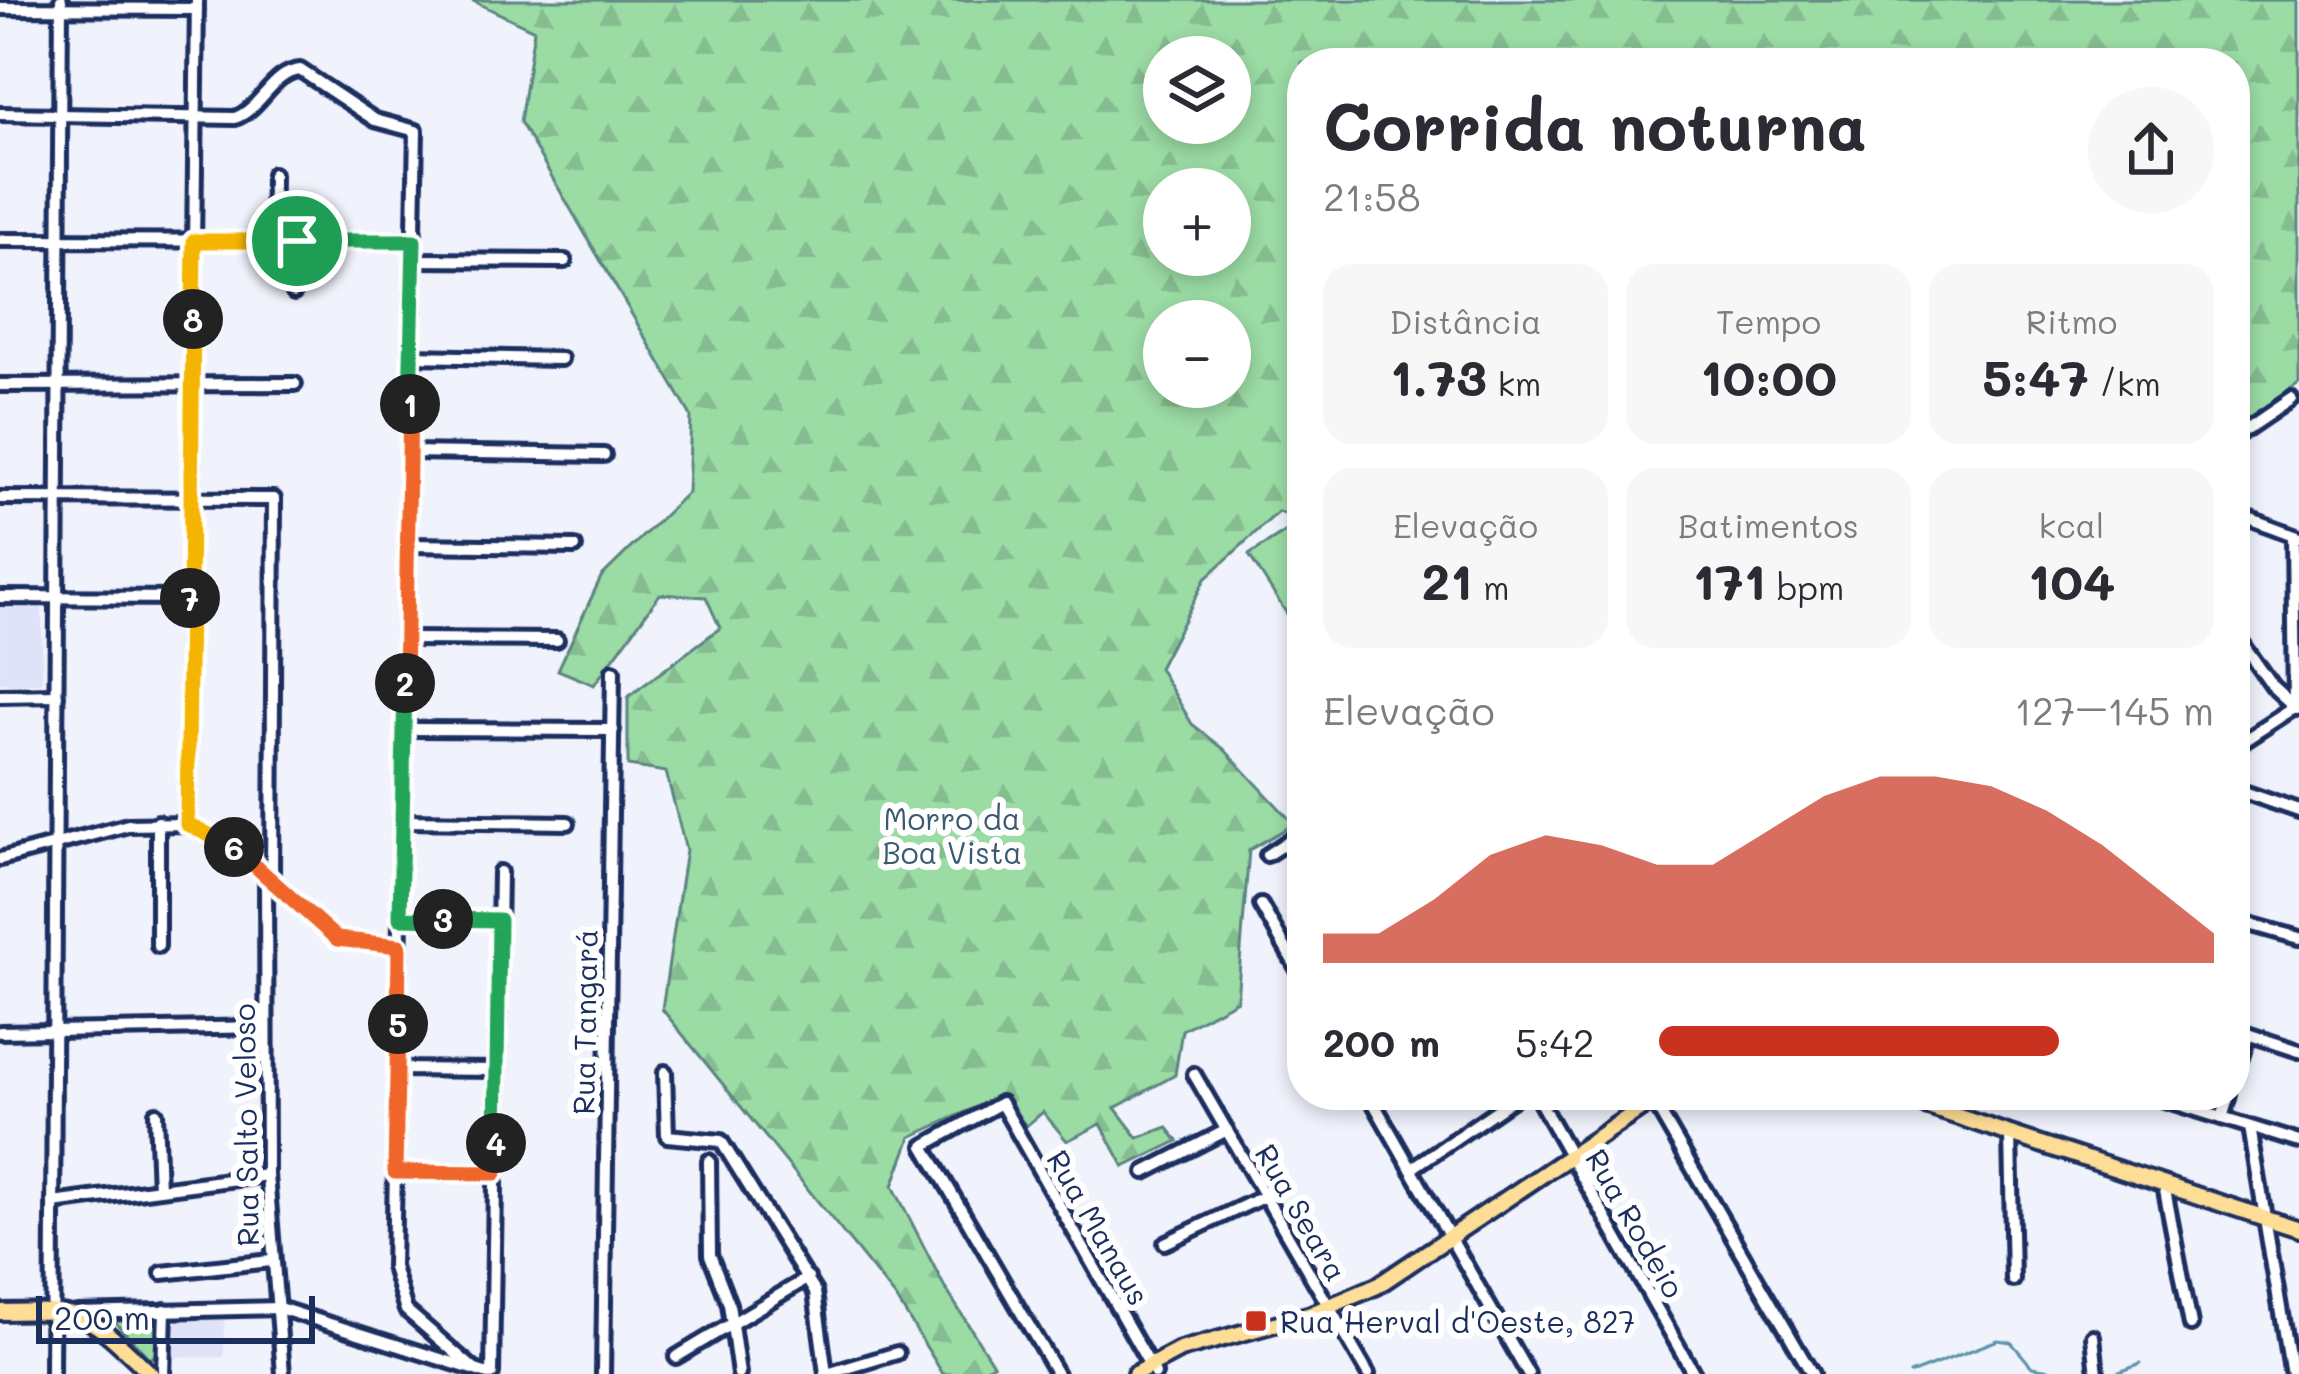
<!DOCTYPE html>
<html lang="pt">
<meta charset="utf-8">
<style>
body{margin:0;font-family:Mali,sans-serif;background:#f7f7f7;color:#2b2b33;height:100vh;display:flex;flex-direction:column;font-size:45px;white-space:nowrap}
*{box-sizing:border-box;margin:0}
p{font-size:39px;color:#7c7c81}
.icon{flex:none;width:66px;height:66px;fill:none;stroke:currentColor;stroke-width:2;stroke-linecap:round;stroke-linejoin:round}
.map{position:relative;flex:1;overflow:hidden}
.drawer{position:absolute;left:1287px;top:48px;width:963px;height:1062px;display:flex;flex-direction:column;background:#fff;border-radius:48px;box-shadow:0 6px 18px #0003}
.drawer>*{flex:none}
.tools{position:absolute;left:1143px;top:36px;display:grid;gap:24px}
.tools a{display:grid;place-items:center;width:108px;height:108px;border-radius:50%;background:#fff;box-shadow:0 6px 18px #0003;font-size:60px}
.scale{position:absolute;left:36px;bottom:30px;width:279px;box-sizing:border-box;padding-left:12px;border:6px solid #1b2f5e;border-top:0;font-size:33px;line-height:42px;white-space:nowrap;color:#1b2f5e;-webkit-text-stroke:9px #fff;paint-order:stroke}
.pin{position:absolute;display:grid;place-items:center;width:102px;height:102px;color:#fff;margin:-51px;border:6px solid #fff;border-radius:50%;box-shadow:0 3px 12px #0007}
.km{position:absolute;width:60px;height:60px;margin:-30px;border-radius:50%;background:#222;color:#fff;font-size:33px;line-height:60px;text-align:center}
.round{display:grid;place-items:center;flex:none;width:126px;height:126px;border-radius:63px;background:#f7f7f7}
.overview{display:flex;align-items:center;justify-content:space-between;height:204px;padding:0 36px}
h1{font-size:66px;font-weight:700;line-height:90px}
.metrics{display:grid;grid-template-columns:repeat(3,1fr);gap:18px;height:204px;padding:12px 36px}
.metrics div{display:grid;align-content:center;border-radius:30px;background:#f7f7f7;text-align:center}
.metrics b{font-size:51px;font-weight:700}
.metrics small{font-size:33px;font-weight:400}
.metrics p{font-size:33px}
.chart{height:336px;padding:24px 36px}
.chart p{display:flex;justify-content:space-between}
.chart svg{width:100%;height:216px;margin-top:12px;fill:#c8321e;opacity:.7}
ul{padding:0 36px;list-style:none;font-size:39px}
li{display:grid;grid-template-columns:192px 144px 1fr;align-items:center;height:90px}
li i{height:30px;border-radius:15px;background:#c8321e}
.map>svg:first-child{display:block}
.built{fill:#dfe2f8}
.forest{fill:url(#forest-firs);stroke:#5b8581;stroke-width:3;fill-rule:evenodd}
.green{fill:#9bdba4;stroke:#5b8581;stroke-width:3}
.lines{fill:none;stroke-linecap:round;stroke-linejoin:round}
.stream{stroke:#5b94aa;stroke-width:3}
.minor-casing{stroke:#1b2f5e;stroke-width:20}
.major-casing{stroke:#1b2f5e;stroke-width:22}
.minor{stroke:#fff;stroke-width:10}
.major{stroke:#fedd96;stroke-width:14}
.split-1-casing{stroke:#fff;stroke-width:24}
.split-2-casing{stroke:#fff;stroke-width:24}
.split-3-casing{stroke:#fff;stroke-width:24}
.split-4-casing{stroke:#fff;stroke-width:24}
.split-5-casing{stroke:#fff;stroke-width:24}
.split-6-casing{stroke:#fff;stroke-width:24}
.split-7-casing{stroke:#fff;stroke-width:24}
.split-8-casing{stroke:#fff;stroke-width:24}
.split-9-casing{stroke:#fff;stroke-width:24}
.split-1{stroke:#22a559;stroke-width:15}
.split-2{stroke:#f0652b;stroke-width:15}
.split-3{stroke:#22a559;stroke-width:15}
.split-4{stroke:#22a559;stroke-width:15}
.split-5{stroke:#f0652b;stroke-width:15}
.split-6{stroke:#f0652b;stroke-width:15}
.split-7{stroke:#f5b400;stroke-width:15}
.split-8{stroke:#f5b400;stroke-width:15}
.split-9{stroke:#f5b400;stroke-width:15}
.poi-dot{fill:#c8321e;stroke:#fff;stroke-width:4.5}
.labels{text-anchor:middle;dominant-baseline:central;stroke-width:12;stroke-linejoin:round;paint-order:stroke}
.park-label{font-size:30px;fill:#3b5a70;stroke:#fff}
.street-label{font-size:30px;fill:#1b2f5e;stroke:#fff}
.poi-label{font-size:30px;fill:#1b2f5e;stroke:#fff;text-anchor:start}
</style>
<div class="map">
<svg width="2299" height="1374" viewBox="0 0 2299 1374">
<defs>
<pattern id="forest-firs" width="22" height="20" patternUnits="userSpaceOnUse" patternTransform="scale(3)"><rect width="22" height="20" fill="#9bdba4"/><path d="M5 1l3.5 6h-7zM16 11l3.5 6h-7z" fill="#85bc90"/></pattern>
</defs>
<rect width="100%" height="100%" fill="#f0f2fc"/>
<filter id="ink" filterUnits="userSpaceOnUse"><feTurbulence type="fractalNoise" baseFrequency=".00833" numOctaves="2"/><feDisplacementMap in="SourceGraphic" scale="24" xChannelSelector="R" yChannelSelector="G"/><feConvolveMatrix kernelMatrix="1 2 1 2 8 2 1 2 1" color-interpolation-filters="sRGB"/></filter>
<g filter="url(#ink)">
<g class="built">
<path d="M0 603 42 604V683H0Z"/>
<path d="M174 1320H224V1357H173Z"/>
</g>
<path class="forest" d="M471 0H2299V384L2235 428V63H1302V519L1278 512 1205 579 1159 668 1192 724 1224 749 1294 824 1249 850 1237 1000 1182 1030 1175 1075 1115 1108 1138 1138 1167 1127 1178 1141 1124 1167 1101 1124 1067 1141 1043 1112 1026 1126 1002 1095 911 1137 893 1186 944 1286 993 1364 975 1374H943L896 1298 662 1009 686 850 666 772 628 766V697L720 628 706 597 660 594 594 685 558 670 601 577 688 492 691 416 520 122 534 30ZM1164 57H1230V123H1164ZM1164 189H1230V255H1164ZM1164 321H1230V387H1164Z"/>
<g class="green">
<path d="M1302 521V620L1294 625 1249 555Z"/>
<path d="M157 1313 155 1355 150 1359 116 1323 120 1316Z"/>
</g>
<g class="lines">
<g class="stream">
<path d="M1910 1374 1998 1340 2011 1342 2032 1367 2075 1374"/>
<path d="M2111 1374 2141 1363"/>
</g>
<g class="minor-casing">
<g id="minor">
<path d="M0 8 197 9"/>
<path d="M0 114 235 118C261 109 272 72 300 70L375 120 416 131 393 1267 406 1310 475 1370"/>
<path d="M0 240 414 241"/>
<path d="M272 241 273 174"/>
<path d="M294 241V293"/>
<path d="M413 260 565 261"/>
<path d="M411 356 561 359"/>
<path d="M0 385 295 384"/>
<path d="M2235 437 2291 399"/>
<path d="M409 452 604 455"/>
<path d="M0 498 274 499 272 880"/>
<path d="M2235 513 2299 537"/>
<path d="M407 545 575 547"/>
<path d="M0 597 190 598"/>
<path d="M2235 633 2273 687 2297 709"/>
<path d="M406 639 557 640"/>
<path d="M0 696 57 695"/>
<path d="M404 729 613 730"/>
<path d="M2235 747 2295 708 2293 535"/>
<path d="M2235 789 2299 811"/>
<path d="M402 821 568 823"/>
<path d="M158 822V946"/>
<path d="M187 824 197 0"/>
<path d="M1267 855 1302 832"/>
<path d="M0 859 128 825 187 824 236 849 337 939 399 946"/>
<path d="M266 874 267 1175 283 1374"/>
<path d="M1261 905 1302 977"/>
<path d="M400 918 499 920"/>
<path d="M2235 920 2299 938"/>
<path d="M2235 1030 2299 1051"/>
<path d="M0 1032 266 1027"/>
<path d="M397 1069 497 1070"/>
<path d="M665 1072 667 1136 721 1141 815 1292 826 1374"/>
<path d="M1194 1074 1368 1374"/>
<path d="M2235 1077 2248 1035"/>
<path d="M1369 1095 1528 1374"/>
<path d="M1536 1095 1694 1374"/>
<path d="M2148 1095 2299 1142"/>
<path d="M1651 1097 1812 1374"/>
<path d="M156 1113 159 1189"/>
<path d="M2222 1118 2229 1095"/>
<path d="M2250 1127 2291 1374"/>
<path d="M2010 1134 2013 1280"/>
<path d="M709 1161 710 1255 729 1304 739 1374"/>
<path d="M1411 1169 1519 1095"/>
<path d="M395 1172 495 1173"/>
<path d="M1145 1172 1227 1130"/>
<path d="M2164 1185 2191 1325"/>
<path d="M53 1203 267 1175"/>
<path d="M1165 1243 1265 1196"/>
<path d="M162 1273 271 1261"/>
<path d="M77 1313 279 1308 488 1374"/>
<path d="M2093 1336 2097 1374"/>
<path d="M676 1357 808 1278"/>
<path d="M52 1374 61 0"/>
<path d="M163 1374 165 1310"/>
<path d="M492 1374 500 872"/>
<path d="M603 1374 613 671"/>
<path d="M827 1374 897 1353"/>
<path d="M1057 1374 924 1146 1001 1103 1155 1374"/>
</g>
</g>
<g class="major-casing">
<g id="major">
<path d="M1892 1095 2299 1229"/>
<path d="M0 1312C88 1309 88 1314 151 1374"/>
<path d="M1135 1374 1180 1350 1311 1314 1377 1286 1661 1095"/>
</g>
</g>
<use href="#minor" class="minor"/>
<use href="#major" class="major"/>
</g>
</g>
<g class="lines" filter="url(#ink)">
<g class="split-1-casing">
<path id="split-1" d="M297 241H414L410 404"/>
</g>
<g class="split-2-casing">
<path id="split-2" d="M405 683 410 404"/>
</g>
<g class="split-3-casing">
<path id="split-3" d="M405 683 400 918 443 919"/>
</g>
<g class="split-4-casing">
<path id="split-4" d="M443 919 499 920 496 1143"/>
</g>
<g class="split-5-casing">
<path id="split-5" d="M398 1024 395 1172 495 1173 496 1143"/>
</g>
<g class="split-6-casing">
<path id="split-6" d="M234 847 337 939 399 946 398 1024"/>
</g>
<g class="split-7-casing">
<path id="split-7" d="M190 598 187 824 234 847"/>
</g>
<g class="split-8-casing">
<path id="split-8" d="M190 598 193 319"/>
</g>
<g class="split-9-casing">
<path id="split-9" d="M193 319 194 241H297"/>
</g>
<use href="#split-1" class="split-1"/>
<use href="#split-2" class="split-2"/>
<use href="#split-3" class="split-3"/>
<use href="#split-4" class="split-4"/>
<use href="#split-5" class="split-5"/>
<use href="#split-6" class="split-6"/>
<use href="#split-7" class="split-7"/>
<use href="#split-8" class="split-8"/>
<use href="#split-9" class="split-9"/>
</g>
<rect class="poi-dot" x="1244" y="1309" width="24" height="24" rx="6"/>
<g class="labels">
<g class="park-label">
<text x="952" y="818">Morro da<tspan x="952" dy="34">Boa Vista</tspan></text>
</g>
<g class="street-label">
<text transform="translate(584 1022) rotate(-89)">Rua Tangará</text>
<text transform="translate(245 1125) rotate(-91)">Rua Salto Veloso</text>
<text transform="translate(1302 1212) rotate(60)">Rua Seara</text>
<text transform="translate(1636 1223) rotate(60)">Rua Rodeio</text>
<text transform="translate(1099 1227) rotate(60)">Rua Manaus</text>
</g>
<g class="poi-label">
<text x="1280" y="1321">Rua Herval d'Oeste, 827</text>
</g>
</g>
</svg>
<div class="tools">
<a><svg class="icon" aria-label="layers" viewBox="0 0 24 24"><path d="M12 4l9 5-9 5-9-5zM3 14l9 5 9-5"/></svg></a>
<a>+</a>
<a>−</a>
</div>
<div class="scale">200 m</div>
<div class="pin" style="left:297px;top:241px;background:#1e9e55"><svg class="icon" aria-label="arrive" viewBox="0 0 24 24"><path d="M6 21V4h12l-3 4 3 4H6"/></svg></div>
<b class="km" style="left:410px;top:404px">1</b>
<b class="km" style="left:405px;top:683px">2</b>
<b class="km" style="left:443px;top:919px">3</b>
<b class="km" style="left:496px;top:1143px">4</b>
<b class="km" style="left:398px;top:1024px">5</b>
<b class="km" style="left:234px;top:847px">6</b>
<b class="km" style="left:190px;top:598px">7</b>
<b class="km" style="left:193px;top:319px">8</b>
<section class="drawer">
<div class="overview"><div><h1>Corrida noturna</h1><p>21:58</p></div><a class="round"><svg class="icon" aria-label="share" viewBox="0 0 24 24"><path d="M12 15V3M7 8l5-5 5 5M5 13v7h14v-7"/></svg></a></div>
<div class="metrics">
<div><p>Distância</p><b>1.73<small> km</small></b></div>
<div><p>Tempo</p><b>10:00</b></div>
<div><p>Ritmo</p><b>5:47<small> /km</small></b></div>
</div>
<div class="metrics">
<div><p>Elevação</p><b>21<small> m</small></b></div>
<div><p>Batimentos</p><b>171<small> bpm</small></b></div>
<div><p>kcal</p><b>104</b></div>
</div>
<div class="chart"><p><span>Elevação</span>127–145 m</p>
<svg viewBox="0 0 160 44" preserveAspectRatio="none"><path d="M0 44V38L10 38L20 31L30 22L40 18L50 20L60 24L70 24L80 17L90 10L100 6L110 6L120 8L130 13L140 20L150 29L160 38V44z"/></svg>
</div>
<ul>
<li><b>200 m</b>5:42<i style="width:72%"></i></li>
</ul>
</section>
</div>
